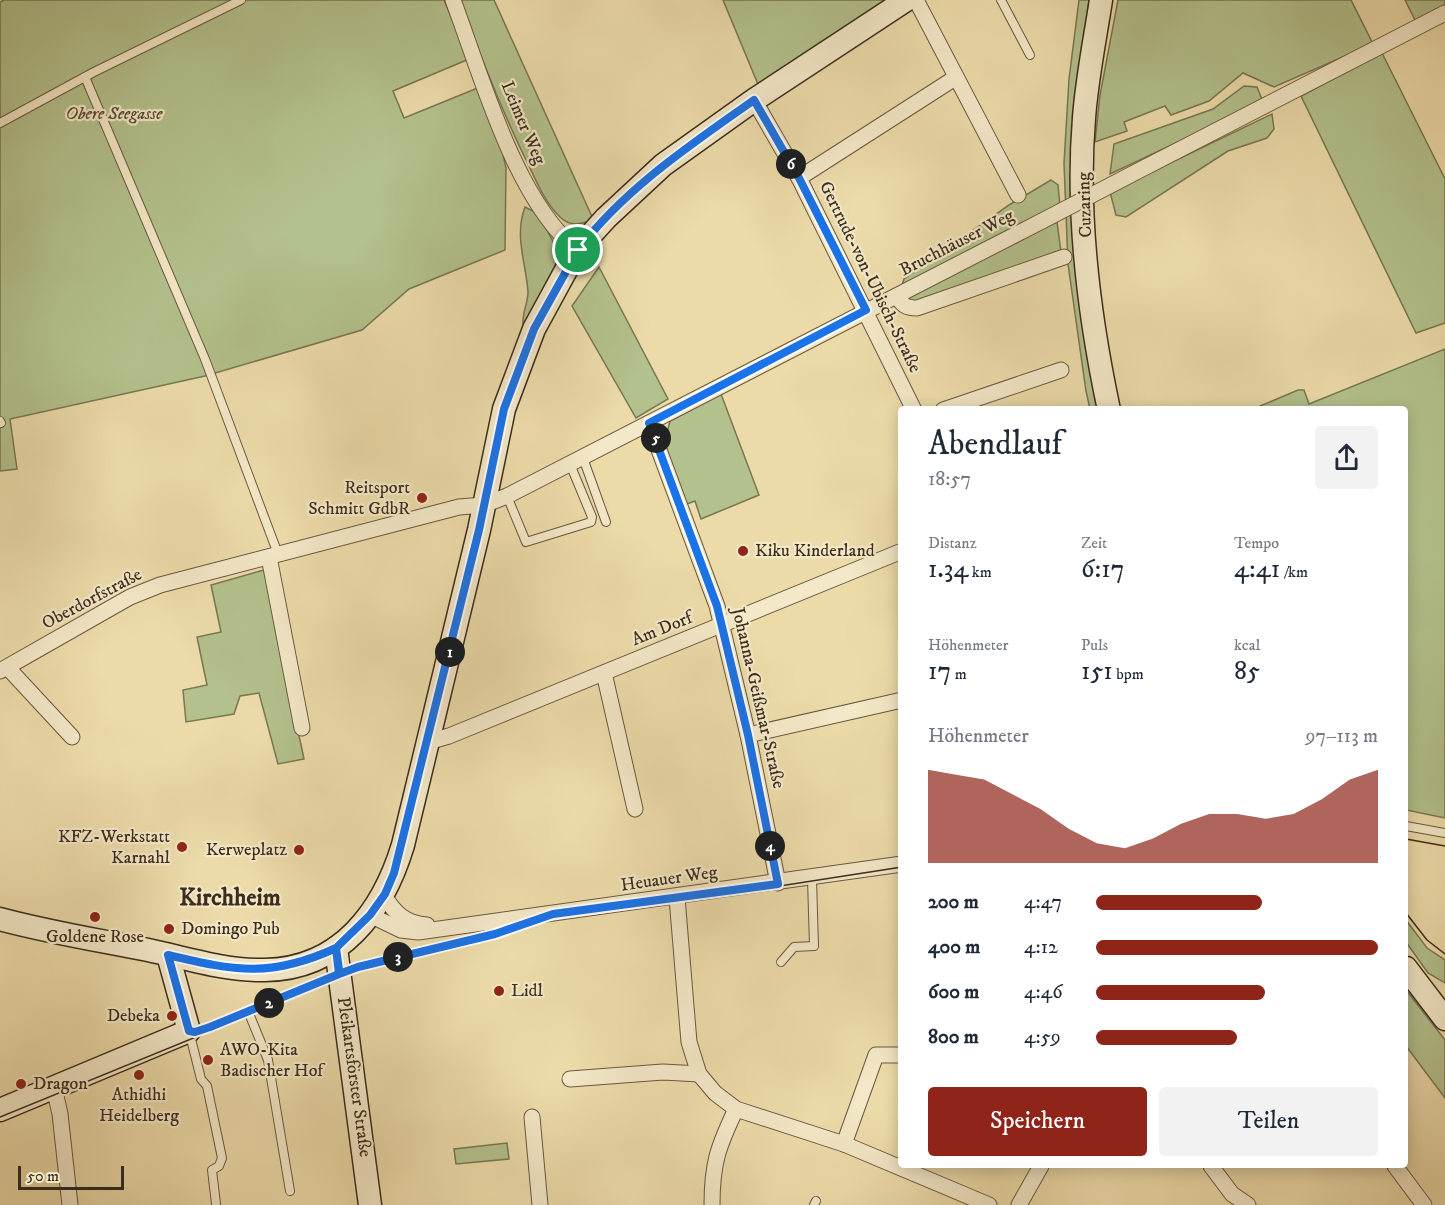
<!DOCTYPE html>
<html lang="de">
<meta charset="utf-8">
<style>
body{margin:0;font-family:"IM FELL DW Pica",serif;background:#f2f2f3;color:#1f2937;height:100vh;display:flex;flex-direction:column;font-size:22px;white-space:nowrap}
*{box-sizing:border-box;margin:0}
p{font-size:20px;color:#747a83}
.icon{flex:none;width:33px;height:33px;fill:none;stroke:currentColor;stroke-width:2;stroke-linecap:round;stroke-linejoin:round}
.map{position:relative;flex:1;overflow:hidden}
.details{position:absolute;left:898px;top:406px;width:510px;height:762px;display:flex;flex-direction:column;background:#fff;border-radius:6px;box-shadow:0 3px 15px #0003}
.details>*{flex:none}
.scale{position:absolute;left:18px;bottom:15px;width:106px;box-sizing:border-box;padding-left:6px;border:3px solid #3c2c1d;border-top:0;font-size:16px;line-height:21px;white-space:nowrap;color:#3c2c1d;-webkit-text-stroke:4px #f3e8c7;paint-order:stroke}
.pin{position:absolute;display:grid;place-items:center;width:51px;height:51px;color:#fff;margin:-26px;border:3px solid #fff;border-radius:50%;box-shadow:0 2px 6px #0007}
.km{position:absolute;width:30px;height:30px;margin:-15px;border-radius:50%;background:#222;color:#fff;font-size:16px;line-height:30px;text-align:center}
.round{display:grid;place-items:center;flex:none;width:63px;height:63px;border-radius:6px;background:#f2f2f3}
.headline{display:flex;align-items:center;justify-content:space-between;height:102px;padding:0 30px}
h1{font-size:33px;font-weight:600;line-height:45px}
.stats{display:grid;grid-template-columns:repeat(3,1fr);gap:9px;height:102px;padding:6px 30px}
.stats div{display:grid;align-content:center}
.stats b{font-size:26px;font-weight:600}
.stats small{font-size:16px;font-weight:400}
.stats p{font-size:16px}
.chart{height:168px;padding:12px 30px}
.chart p{display:flex;justify-content:space-between}
.chart svg{width:100%;height:108px;margin-top:6px;fill:#8f2418;opacity:.7}
.primary-button{display:flex;gap:12px;margin-top:auto;padding:12px 30px}
.primary-button a{flex:1;height:69px;border-radius:6px;background:#8f2418;color:#fff;font-size:24px;font-weight:600;line-height:69px;text-align:center}
.primary-button a+a{background:#f2f2f3;color:#1f2937}
ul{padding:0 30px;list-style:none;font-size:20px}
li{display:grid;grid-template-columns:96px 72px 1fr;align-items:center;height:45px}
li i{height:15px;border-radius:8px;background:#8f2418}
.map>svg:first-child{display:block}
.green{fill:#b3c18c;stroke:#787654;stroke-width:1.5}
.lines{fill:none;stroke-linecap:round;stroke-linejoin:round}
.lane-casing{stroke:#685840;stroke-width:10}
.street-casing{stroke:#685840;stroke-width:17}
.secondary-casing{stroke:#3c2c1d;stroke-width:25}
.lane{stroke:#f3e8c7;stroke-width:8}
.street{stroke:#f3e8c7;stroke-width:15}
.secondary{stroke:#f3e8c7;stroke-width:22}
.tram{stroke:#3c2c1d;stroke-width:1.5}
.street-bridge-casing{stroke:#685840;stroke-width:17;stroke-linecap:butt}
.street-bridge{stroke:#f3e8c7;stroke-width:15}
.route-casing{stroke:#fff;stroke-width:12}
.route{stroke:#1a73e8;stroke-width:8}
.poi-dot{fill:#8f2418;stroke:#f3e8c7;stroke-width:2}
.labels{text-anchor:middle;dominant-baseline:central;stroke-width:4.5;stroke-linejoin:round;paint-order:stroke}
.park-label{font-size:18px;font-style:italic;fill:#544a33;stroke:#f3e8c7}
.street-label{font-size:18px;fill:#3c2c1d;stroke:#f3e8c7}
.poi-label{font-size:18px;fill:#3c2c1d;stroke:#f3e8c7;text-anchor:start}
.district-label{font-size:24px;font-weight:bold;fill:#3c2c1d;stroke:#f3e8c7}
</style>
<div class="map">
<svg width="1445" height="1205" viewBox="0 0 1445 1205">
<rect width="100%" height="100%" fill="#ecdba9"/>
<filter id="stains"><feTurbulence type="fractalNoise" baseFrequency=".00333" numOctaves="4"/><feColorMatrix values="0 0 0 0 .2 0 0 0 0 .09 0 0 0 0 .02 0 0 0 .5 -.17"/></filter>
<radialGradient id="worn" r=".72"><stop offset=".6" stop-color="#630" stop-opacity="0"/><stop offset="1" stop-color="#630" stop-opacity=".3"/></radialGradient>
<g class="green">
<path d="M4 0H444L469 59 393 91 404 118 480 87 498 133 506 168 505 250 409 289 362 330 205 376 10 419 17 469 0 471V2Z"/>
<path d="M459 0H494L593 219C582 225 570 227 560 217 546 204 537 183 529 166 502 112 481 56 459 0Z"/>
<path d="M723 0H894L760 89Z"/>
<path d="M1079 0H1089L1080 64 1100 409H1090L1086 391 1068 264 1064 163 1069 79Z"/>
<path d="M1118 0H1351L1373 44 1274 87 1243 73 1209 101 1171 115 1165 106 1124 122 1127 131 1095 142 1100 95Z"/>
<path d="M1405 0H1445V8L1416 22Z"/>
<path d="M1382 53 1445 179V323L1416 333 1301 96Z"/>
<path d="M1244 86 1257 87 1263 102 1110 174 1114 144 1213 109Z"/>
<path d="M1272 114 1274 129 1267 138 1228 151 1126 217 1116 215 1110 192Z"/>
<path d="M1051 180 1058 185 1060 206 902 285 904 279 1009 205Z"/>
<path d="M525 207 535 212 543 223 556 247 559 262 523 325C522 313 528 303 528 292 526 263 514 236 525 207Z"/>
<path d="M1057 222 1061 252 936 297 909 302 908 300 910 294Z"/>
<path d="M599 267 668 399 636 418 572 306Z"/>
<path d="M1445 349V818L1406 810V410L1253 409 1298 390H1304L1309 404Z"/>
<path d="M721 394 759 495 701 519 695 501 684 505 663 449 670 421Z"/>
<path d="M264 570 304 759 278 764 259 693 240 696 234 714 186 722 183 690 207 685 197 637 221 632 211 585Z"/>
<path d="M1406 920 1427 948 1445 960V983L1428 973 1406 942Z"/>
<path d="M1406 990 1445 1040V1098L1406 1046Z"/>
<path d="M507 1143 509 1159 456 1164 454 1149Z"/>
</g>
<g class="lines">
<g class="lane-casing">
<g id="lane">
<path d="M1001 0 1030 55"/>
<path d="M85 77 205 359 278 554"/>
<path d="M0 123 94 72 241 0"/>
<path d="M0 421 1 423"/>
<path d="M583 458 606 522"/>
<path d="M507 496 526 542 591 522 592 517 570 464"/>
<path d="M1406 826 1445 833"/>
<path d="M781 962 794 947 814 946 812 879"/>
<path d="M248 1011 268 1060 290 1191"/>
<path d="M216 1204 212 1170 219 1166 222 1158 207 1086 201 1079 189 1031 195 1032 210 1027 358 967 495 934 531 921"/>
<path d="M814 1205 816 1201"/>
</g>
</g>
<g class="street-casing">
<g id="street">
<path d="M453 0C481 74 515 200 577 250"/>
<path d="M916 0 1018 195"/>
<path d="M754 100 799 178 914 410"/>
<path d="M1136 172 1445 13"/>
<path d="M799 178 955 78"/>
<path d="M897 296C902 305 906 308 917 308L1064 257"/>
<path d="M943 410 1061 370"/>
<path d="M649 423 717 606 748 735 778 883"/>
<path d="M269 557 302 728"/>
<path d="M8 668 72 737"/>
<path d="M0 671 130 597 160 585 459 507 484 505 507 496 1042 221"/>
<path d="M604 673 635 809"/>
<path d="M748 735 902 700"/>
<path d="M428 742 449 736 902 551"/>
<path d="M384 895C394 913 406 924 427 925"/>
<path d="M677 898 689 1042 699 1074 715 1093 736 1109 844 1144 989 1205"/>
<path d="M370 915 401 930 418 932 902 864"/>
<path d="M570 1079 663 1072 699 1074"/>
<path d="M54 1087 60 1114 70 1205"/>
<path d="M532 1117 540 1205"/>
<path d="M844 1144 876 1055H902"/>
<path d="M1211 1166 1232 1194 1248 1205"/>
<path d="M1395 1166 1424 1205"/>
<path d="M712 1205C712 1163 718 1147 736 1109"/>
<path d="M1019 1205 1041 1166"/>
</g>
</g>
<g class="secondary-casing">
<g id="secondary">
<path d="M1101 0C1095 39 1087 78 1084 118 1076 214 1089 316 1109 410"/>
<path d="M0 919C48 932 98 940 148 950 186 958 225 971 265 970 341 969 383 911 403 845L479 530 504 409 534 329 577 250 606 218 663 165 754 100 906 0"/>
<path d="M336 948 370 1205"/>
<path d="M1406 968 1445 1019"/>
<path d="M0 1110 189 1031 168 955"/>
</g>
</g>
<use href="#lane" class="lane"/>
<use href="#street" class="street"/>
<use href="#secondary" class="secondary"/>
<g class="tram">
<path d="M1406 839 1445 846"/>
<path d="M1406 913 1427 940 1445 954"/>
<path d="M0 1117 360 970 495 937 553 917 677 902 902 867"/>
</g>
<g class="street-bridge-casing">
<path id="street-bridge" d="M1042 221 1136 172"/>
</g>
<use href="#street-bridge" class="street-bridge"/>
</g>
<g class="lines">
<g class="route-casing">
<path id="route" d="M578 250 534 329 504 409 479 530 394 873 385 894 370 915 336 948 339 974 210 1027 195 1032 189 1031 168 955C235 971 271 978 336 948L339 970V974L358 967 495 934 553 914 778 884 748 735 717 606 649 423 866 310 799 178 754 100C692 144 625 188 578 250"/>
</g>
<use href="#route" class="route"/>
</g>
<g class="poi-dot">
<circle cx="422" cy="498" r="6"/>
<circle cx="743" cy="551" r="6"/>
<circle cx="182" cy="847" r="6"/>
<circle cx="299" cy="850" r="6"/>
<circle cx="95" cy="917" r="6"/>
<circle cx="169" cy="929" r="6"/>
<circle cx="499" cy="991" r="6"/>
<circle cx="172" cy="1016" r="6"/>
<circle cx="208" cy="1060" r="6"/>
<circle cx="139" cy="1075" r="6"/>
<circle cx="21" cy="1084" r="6"/>
</g>
<g class="labels">
<g class="park-label">
<text x="114" y="114">Obere Seegasse</text>
</g>
<g class="street-label">
<text transform="translate(523 123) rotate(67)">Leimer Weg</text>
<text transform="translate(1085 205) rotate(-92)">Cuzaring</text>
<text transform="translate(957 243) rotate(-27)">Bruchhäuser Weg</text>
<text transform="translate(870 277) rotate(64)">Gertrude-von-Ubisch-Straße</text>
<text transform="translate(92 599) rotate(-28)">Oberdorfstraße</text>
<text transform="translate(662 629) rotate(-22)">Am Dorf</text>
<text transform="translate(758 698) rotate(77)">Johanna-Geißmar-Straße</text>
<text transform="translate(669 879) rotate(-8)">Heuauer Weg</text>
<text transform="translate(354 1077) rotate(82)">Pleikartsförster Straße</text>
</g>
<g class="poi-label">
<text x="410" y="488" text-anchor="end">Reitsport<tspan x="410" dy="21">Schmitt GdbR</tspan></text>
<text x="755" y="551">Kiku Kinderland</text>
<text x="170" y="837" text-anchor="end">KFZ-Werkstatt<tspan x="170" dy="21">Karnahl</tspan></text>
<text x="287" y="850" text-anchor="end">Kerweplatz</text>
<text x="181" y="929">Domingo Pub</text>
<text x="95" y="937" text-anchor="middle">Goldene Rose</text>
<text x="511" y="991">Lidl</text>
<text x="160" y="1016" text-anchor="end">Debeka</text>
<text x="220" y="1050">AWO-Kita<tspan x="220" dy="21">Badischer Hof</tspan></text>
<text x="33" y="1084">Dragon</text>
<text x="139" y="1095" text-anchor="middle">Athidhi<tspan x="139" dy="21">Heidelberg</tspan></text>
</g>
<g class="district-label">
<text x="230" y="898">Kirchheim</text>
</g>
</g>
<rect width="100%" height="100%" filter="url(#stains)"/>
<rect width="100%" height="100%" fill="url(#worn)"/>
</svg>
<div class="scale">50 m</div>
<div class="pin" style="left:578px;top:250px;background:#1e9e55"><svg class="icon" aria-label="arrive" viewBox="0 0 24 24"><path d="M6 21V4h12l-3 4 3 4H6"/></svg></div>
<b class="km" style="left:450px;top:652px">1</b>
<b class="km" style="left:269px;top:1003px">2</b>
<b class="km" style="left:398px;top:957px">3</b>
<b class="km" style="left:770px;top:846px">4</b>
<b class="km" style="left:656px;top:438px">5</b>
<b class="km" style="left:791px;top:164px">6</b>
<section class="details">
<div class="headline"><div><h1>Abendlauf</h1><p>18:57</p></div><a class="round"><svg class="icon" aria-label="share" viewBox="0 0 24 24"><path d="M12 15V3M7 8l5-5 5 5M5 13v7h14v-7"/></svg></a></div>
<div class="stats">
<div><p>Distanz</p><b>1.34<small> km</small></b></div>
<div><p>Zeit</p><b>6:17</b></div>
<div><p>Tempo</p><b>4:41<small> /km</small></b></div>
</div>
<div class="stats">
<div><p>Höhenmeter</p><b>17<small> m</small></b></div>
<div><p>Puls</p><b>151<small> bpm</small></b></div>
<div><p>kcal</p><b>85</b></div>
</div>
<div class="chart"><p><span>Höhenmeter</span>97–113 m</p>
<svg viewBox="0 0 160 44" preserveAspectRatio="none"><path d="M0 44V6L10 8L20 10L30 16L40 22L50 30L60 36L70 38L80 34L90 28L100 24L110 24L120 26L130 24L140 18L150 10L160 6V44z"/></svg>
</div>
<ul>
<li><b>200 m</b>4:47<i style="width:59%"></i></li>
<li><b>400 m</b>4:12<i style="width:100%"></i></li>
<li><b>600 m</b>4:46<i style="width:60%"></i></li>
<li><b>800 m</b>4:59<i style="width:50%"></i></li>
</ul>
<div class="primary-button"><a>Speichern</a><a>Teilen</a></div>
</section>
</div>
